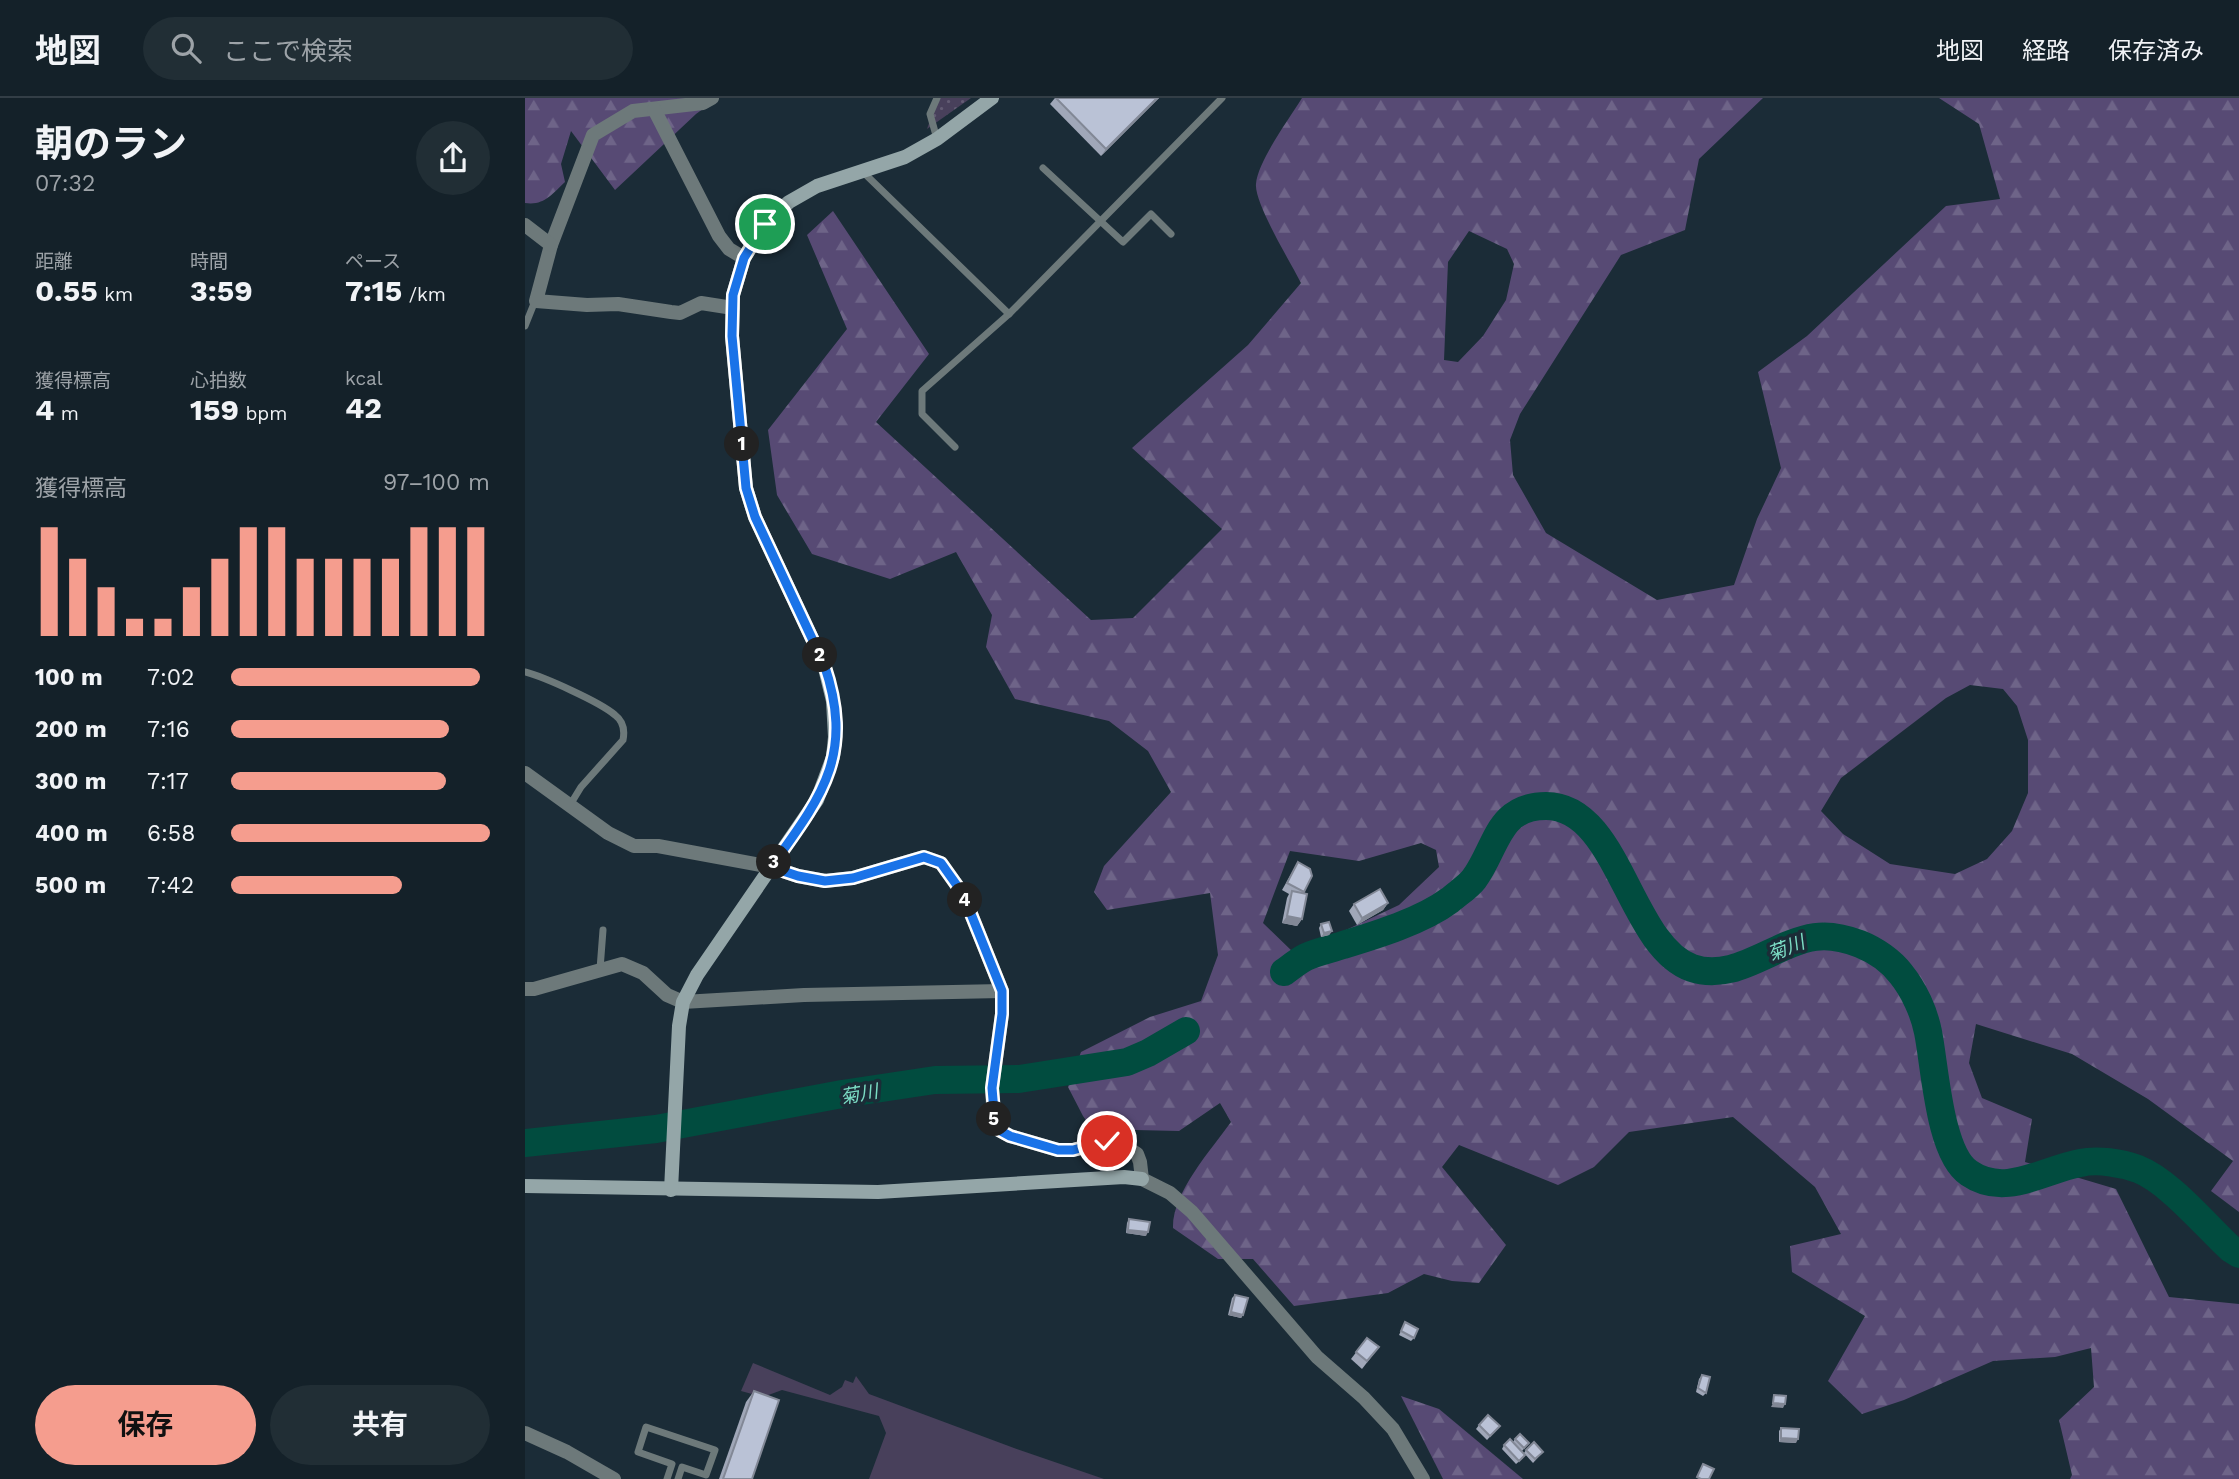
<!DOCTYPE html>
<html lang="ja">
<meta charset="utf-8">
<style>
body{margin:0;font-family:"Work Sans","Noto Sans JP",sans-serif;background:#212e35;color:#f1f3f6;height:100vh;display:flex;flex-direction:column;font-size:26px;white-space:nowrap}
*{box-sizing:border-box;margin:0}
p{font-size:23px;color:#9da3a8}
.icon{flex:none;width:38px;height:38px;fill:none;stroke:currentColor;stroke-width:2;stroke-linecap:round;stroke-linejoin:round}
.map{position:relative;flex:1;overflow:hidden}
.sheet{display:flex;flex-direction:column;background:#142129;width:525px}
.sheet>*{flex:none}
.pin{position:absolute;display:grid;place-items:center;width:60px;height:60px;color:#fff;margin:-30px;border:4px solid #fff;border-radius:50%;box-shadow:0 2px 7px #0007}
.km{position:absolute;width:35px;height:35px;margin:-18px;border-radius:50%;background:#222;color:#fff;font-size:19px;line-height:35px;text-align:center}
.round{display:grid;place-items:center;flex:none;width:74px;height:74px;border-radius:37px;background:#212e35}
.headline{display:flex;align-items:center;justify-content:space-between;height:119px;padding:0 35px}
h1{font-size:38px;font-weight:700;line-height:52px}
.stats{display:grid;grid-template-columns:repeat(3,1fr);gap:10px;height:119px;padding:7px 35px}
.stats div{display:grid;align-content:center}
.stats b{font-size:30px;font-weight:700}
.stats small{font-size:19px;font-weight:400}
.stats p{font-size:19px}
.chart{height:196px;padding:14px 35px}
.chart p{display:flex;justify-content:space-between}
.chart svg{width:100%;height:126px;margin-top:7px;stroke:#f59d8e;stroke-width:6}
.button{display:flex;gap:14px;margin-top:auto;padding:14px 35px}
.button a{flex:1;height:80px;border-radius:42px;background:#f59d8e;color:#111;font-size:28px;font-weight:700;line-height:80px;text-align:center}
.button a+a{background:#212e35;color:#f1f3f6}
ul{padding:0 35px;list-style:none;font-size:23px}
li{display:grid;grid-template-columns:112px 84px 1fr;align-items:center;height:52px}
li i{height:18px;border-radius:9px;background:#f59d8e}
header{display:flex;align-items:center;gap:42px;box-sizing:border-box;height:98px;padding:0 35px;background:#142129;border-bottom:2px solid #333e46}
header strong{font-size:33px}
nav{display:flex;gap:38px;margin-inline-start:auto;font-size:24px}
.search{width:490px;height:63px;background:#212e35;display:flex;align-items:center;gap:18px;box-sizing:border-box;padding:0 24px;border-radius:38px;color:#9da3a8;font-size:26px}
main{display:flex;flex:1;min-height:0}
.map>svg:first-child{display:block}
.grass{fill:#48405b}
.forest{fill:url(#forest-firs);fill-rule:evenodd}
.park{fill:url(#park-dots)}
.lines{fill:none;stroke-linecap:round;stroke-linejoin:round}
.river{stroke:#014c3f;stroke-width:28}
.lane{stroke:#6d797a;stroke-width:7}
.street{stroke:#6d797a;stroke-width:14}
.secondary{stroke:#94a6a8;stroke-width:14}
.wall{fill:#a0a7b8}
.shaded-wall{fill:#828896}
.building{fill:#bac2d6;stroke:#828896;stroke-width:2}
.route-casing{stroke:#fff;stroke-width:14}
.route{stroke:#1a73e8;stroke-width:9}
.labels{text-anchor:middle;dominant-baseline:central;stroke-width:7;stroke-linejoin:round;paint-order:stroke}
.water-label{font-size:19px;font-style:italic;fill:#7bdcc4;stroke:#1b2c37}
</style>
<header>
<strong>地図</strong>
<div class="search"><svg class="icon" aria-label="search" viewBox="0 0 24 24"><circle cx="10" cy="10" r="6"/><path d="M15 15l6 6"/></svg>ここで検索</div>
<nav><a>地図</a><a>経路</a><a>保存済み</a></nav>
</header>
<main>
<section class="sheet">
<div class="headline"><div><h1>朝のラン</h1><p>07:32</p></div><a class="round"><svg class="icon" aria-label="share" viewBox="0 0 24 24"><path d="M12 15V3M7 8l5-5 5 5M5 13v7h14v-7"/></svg></a></div>
<div class="stats">
<div><p>距離</p><b>0.55<small> km</small></b></div>
<div><p>時間</p><b>3:59</b></div>
<div><p>ペース</p><b>7:15<small> /km</small></b></div>
</div>
<div class="stats">
<div><p>獲得標高</p><b>4<small> m</small></b></div>
<div><p>心拍数</p><b>159<small> bpm</small></b></div>
<div><p>kcal</p><b>42</b></div>
</div>
<div class="chart"><p><span>獲得標高</span>97–100 m</p>
<svg viewBox="0 0 160 44" preserveAspectRatio="none"><path d="M5 44V6M15 44V17M25 44V27M35 44V38M45 44V38M55 44V27M65 44V17M75 44V6M85 44V6M95 44V17M105 44V17M115 44V17M125 44V17M135 44V6M145 44V6M155 44V6"/></svg>
</div>
<ul>
<li><b>100 m</b>7:02<i style="width:96%"></i></li>
<li><b>200 m</b>7:16<i style="width:84%"></i></li>
<li><b>300 m</b>7:17<i style="width:83%"></i></li>
<li><b>400 m</b>6:58<i style="width:100%"></i></li>
<li><b>500 m</b>7:42<i style="width:66%"></i></li>
</ul>
<div class="button"><a>保存</a><a>共有</a></div>
</section>
<div class="map">
<svg width="1714" height="1381" viewBox="0 0 1714 1381">
<defs>
<pattern id="forest-firs" width="22" height="20" patternUnits="userSpaceOnUse" patternTransform="scale(1.75)"><rect width="22" height="20" fill="#574a74"/><path d="M5 1l3.5 6h-7zM16 11l3.5 6h-7z" fill="#6e6488"/></pattern>
<pattern id="park-dots" width="8" height="8" patternUnits="userSpaceOnUse" patternTransform="scale(1.75)"><rect width="8" height="8" fill="#48405b"/><path d="M2 2h.1M6 6h.1" fill="none" stroke="#625b73" stroke-width="1.8" stroke-linecap="round"/></pattern>
</defs>
<rect width="100%" height="100%" fill="#1b2c37"/>
<path class="grass" d="M228 1265 305 1297 317 1289 320 1282 328 1285 331 1278 344 1296 489 1350 579 1381H344L361 1335 354 1318 257 1292 238 1299 216 1293Z"/>
<g class="forest">
<path d="M0 0H193L171 16 90 92 46 33 36 66 40 84C27 96 19 108 0 105Z"/>
<path d="M777 0H1238L1174 61 1160 132 1096 157 995 316 985 342 988 377 1021 435 1132 502 1209 487 1232 421 1256 370 1233 274 1282 238 1421 108 1475 101 1454 26 1414 0H1714V1114L1686 1093 1708 1063 1623 1001 1547 956 1451 926 1444 965 1457 1000 1507 1021 1500 1064 1591 1091 1644 1199 1714 1206V1381H1545L1547 1377 1534 1322 1569 1289 1566 1250 1530 1259 1468 1263 1379 1302 1337 1316 1303 1283 1340 1218 1267 1174 1265 1148 1316 1136 1290 1089 1208 1019 1104 1034 1069 1069 1033 1087 934 1047 917 1069 981 1147 954 1185 927 1183 899 1176 863 1195 769 1208 728 1161H693L648 1130C647 1095 686 1052 706 1024L695 1005 654 1033 567 1031 558 1018 543 989 556 954 625 919 676 903 693 857 685 795 582 812 569 794 579 768 646 694 623 653 584 623 490 601 461 549 467 517 431 454 365 481 287 456 252 397 243 332 322 231 282 137 308 113 404 256 351 324 566 522 608 520 697 431 607 350 723 247 776 185C766 165 729 105 731 86 733 63 764 21 777 0ZM944 133 982 151 989 166 981 202 958 238 933 264 919 262 923 164ZM1445 587 1478 591 1492 608 1503 642V695L1487 733 1462 761 1430 776 1365 766 1318 736 1296 713 1316 680 1421 600ZM896 745 911 752 914 769 874 807 770 856 738 825 765 753 834 763Z"/>
<path d="M876 1298 914 1311 998 1381H918Z"/>
</g>
<path class="park" d="M413 0H446L402 31Z"/>
<g class="lines">
<g class="river">
<path d="M759 874C766 869 773 863 781 859 792 854 806 851 818 847 851 837 897 823 925 802 933 795 943 789 949 781 972 750 972 708 1021 708 1094 708 1104 848 1167 870 1210 885 1249 845 1290 839 1304 837 1322 841 1335 846 1350 852 1366 863 1376 876 1389 892 1399 914 1403 934 1410 968 1414 1055 1444 1075 1480 1100 1518 1072 1555 1065 1573 1061 1596 1065 1613 1071 1644 1083 1681 1128 1706 1151L1714 1156"/>
<path d="M0 1045 131 1031 317 996 410 982 494 981 602 964 623 955 661 933"/>
</g>
<g class="lane">
<path d="M412 0 405 16 412 41"/>
<path d="M518 70 598 144 626 116 646 136"/>
<path d="M338 74 484 216"/>
<path d="M0 228 10 203"/>
<path d="M430 349 397 316V293L484 216 697 0"/>
<path d="M0 574C19 579 75 604 90 617 98 623 100 632 98 642L56 689 45 707"/>
<path d="M75 871 78 832"/>
<path d="M142 1381 147 1366 113 1354 121 1329 190 1352 181 1377 157 1369 153 1381"/>
</g>
<g class="street">
<path d="M187 0 178 5 108 13 68 37 26 147 11 203 62 207 93 206 146 214 155 215 176 205 208 210"/>
<path d="M129 11 194 138 204 151 219 160"/>
<path d="M0 127 26 147"/>
<path d="M0 675 83 735 109 748H133L246 769 273 778 300 783 328 780 399 759 416 765 438 796 477 893V916L467 990 469 1025 474 1032 485 1038 533 1052H548L581 1043 593 1044 612 1056 615 1064 617 1081 645 1095 667 1114 792 1259 839 1300 868 1331 898 1381"/>
<path d="M0 891H9L97 866 118 875 142 897 158 904 279 897 477 893"/>
<path d="M0 1335 42 1354 89 1381"/>
</g>
<g class="secondary">
<path d="M0 1088 353 1094 599 1079 617 1081"/>
<path d="M146 1092 154 928 158 904 172 877 292 702 308 659 310 639 308 603 299 566 230 419 221 390 207 238 208 197 219 160 240 126 264 104 292 88 380 59 412 41 467 0"/>
</g>
</g>
<g class="wall">
<path d="M530 0H634L576 58 525 6Z"/>
<path d="M773 764 787 778 778 796 777 821 772 828 757 825 762 800 764 796 757 792Z"/>
<path d="M863 805 858 812 832 827 824 813 829 806Z"/>
<path d="M796 826 807 833 804 837 796 839 794 830Z"/>
<path d="M604 1121 621 1138 601 1135 602 1125Z"/>
<path d="M710 1197 718 1217 716 1220 703 1217 707 1200Z"/>
<path d="M880 1224 889 1240 886 1243 874 1237Z"/>
<path d="M842 1240 854 1249 837 1271 826 1261Z"/>
<path d="M1177 1277 1181 1295 1178 1298 1171 1294 1174 1281Z"/>
<path d="M229 1293 227 1381H194L221 1304Z"/>
<path d="M954 1327 972 1331 962 1342 951 1331Z"/>
<path d="M1256 1330 1271 1345 1254 1344V1333Z"/>
<path d="M990 1341 1004 1345 997 1353 998 1360 991 1366 977 1351 979 1347 988 1344Z"/>
<path d="M1001 1352 1018 1354 1008 1365 999 1355Z"/>
</g>
<g class="shaded-wall">
<path d="M632 0H634L576 58 581 51Z"/>
<path d="M863 805 858 812 832 827 837 820Z"/>
<path d="M762 818 777 821 772 828 757 825Z"/>
<path d="M807 833 804 837 796 839 799 835Z"/>
<path d="M603 1132 623 1134 621 1138 601 1135Z"/>
<path d="M706 1214 718 1217 716 1220 703 1217Z"/>
<path d="M1248 1305 1260 1306 1258 1310 1246 1309Z"/>
<path d="M1256 1340 1273 1341 1271 1345 1254 1344Z"/>
</g>
<g class="building">
<path d="M531 0H632L581 51Z"/>
<path d="M773 764 785 771 787 778 779 794 762 785Z"/>
<path d="M855 791 863 805 837 820 829 806Z"/>
<path d="M767 793 782 796 777 821 762 818Z"/>
<path d="M804 824 807 833 799 835 796 826Z"/>
<path d="M604 1121 625 1124 623 1134 603 1132Z"/>
<path d="M710 1197 723 1200 718 1217 706 1214Z"/>
<path d="M880 1224 893 1231 889 1240 876 1233Z"/>
<path d="M842 1240 854 1249 842 1263 831 1254Z"/>
<path d="M1177 1277 1185 1279 1181 1295 1173 1290Z"/>
<path d="M229 1293 254 1302 227 1381H198Z"/>
<path d="M1249 1297 1261 1298 1260 1306 1248 1305Z"/>
<path d="M963 1317 975 1328 965 1338 954 1327Z"/>
<path d="M1256 1330 1274 1331 1273 1341 1256 1340Z"/>
<path d="M995 1336 1004 1345 999 1350 990 1341Z"/>
<path d="M985 1341 1000 1357 994 1363 979 1347Z"/>
<path d="M1009 1344 1018 1354 1010 1361 1001 1352Z"/>
<path d="M1178 1366 1189 1371 1184 1381H1176L1172 1379Z"/>
</g>
<g class="lines">
<g class="route-casing">
<path id="route" d="M240 126 219 160 208 197 207 238 221 390 230 419 299 566C330 657 297 698 246 769L273 778 300 783 328 780 399 759 416 765 438 796 477 893V916L467 990 470 1025 474 1032 485 1038 533 1052H548L582 1043"/>
</g>
<use href="#route" class="route"/>
</g>
<g class="labels">
<g class="water-label">
<text transform="translate(1261 850) rotate(-21)">菊川</text>
<text transform="translate(334 996) rotate(-10)">菊川</text>
</g>
</g>
</svg>
<div class="pin" style="left:240px;top:126px;background:#1e9e55"><svg class="icon" aria-label="arrive" viewBox="0 0 24 24"><path d="M6 21V4h12l-3 4 3 4H6"/></svg></div>
<div class="pin" style="left:582px;top:1043px;background:#d93025"><svg class="icon" aria-label="check" viewBox="0 0 24 24"><path d="M5 12l5 5 9-10"/></svg></div>
<b class="km" style="left:217px;top:346px">1</b>
<b class="km" style="left:295px;top:557px">2</b>
<b class="km" style="left:249px;top:764px">3</b>
<b class="km" style="left:440px;top:802px">4</b>
<b class="km" style="left:469px;top:1021px">5</b>
</div>
</main>
